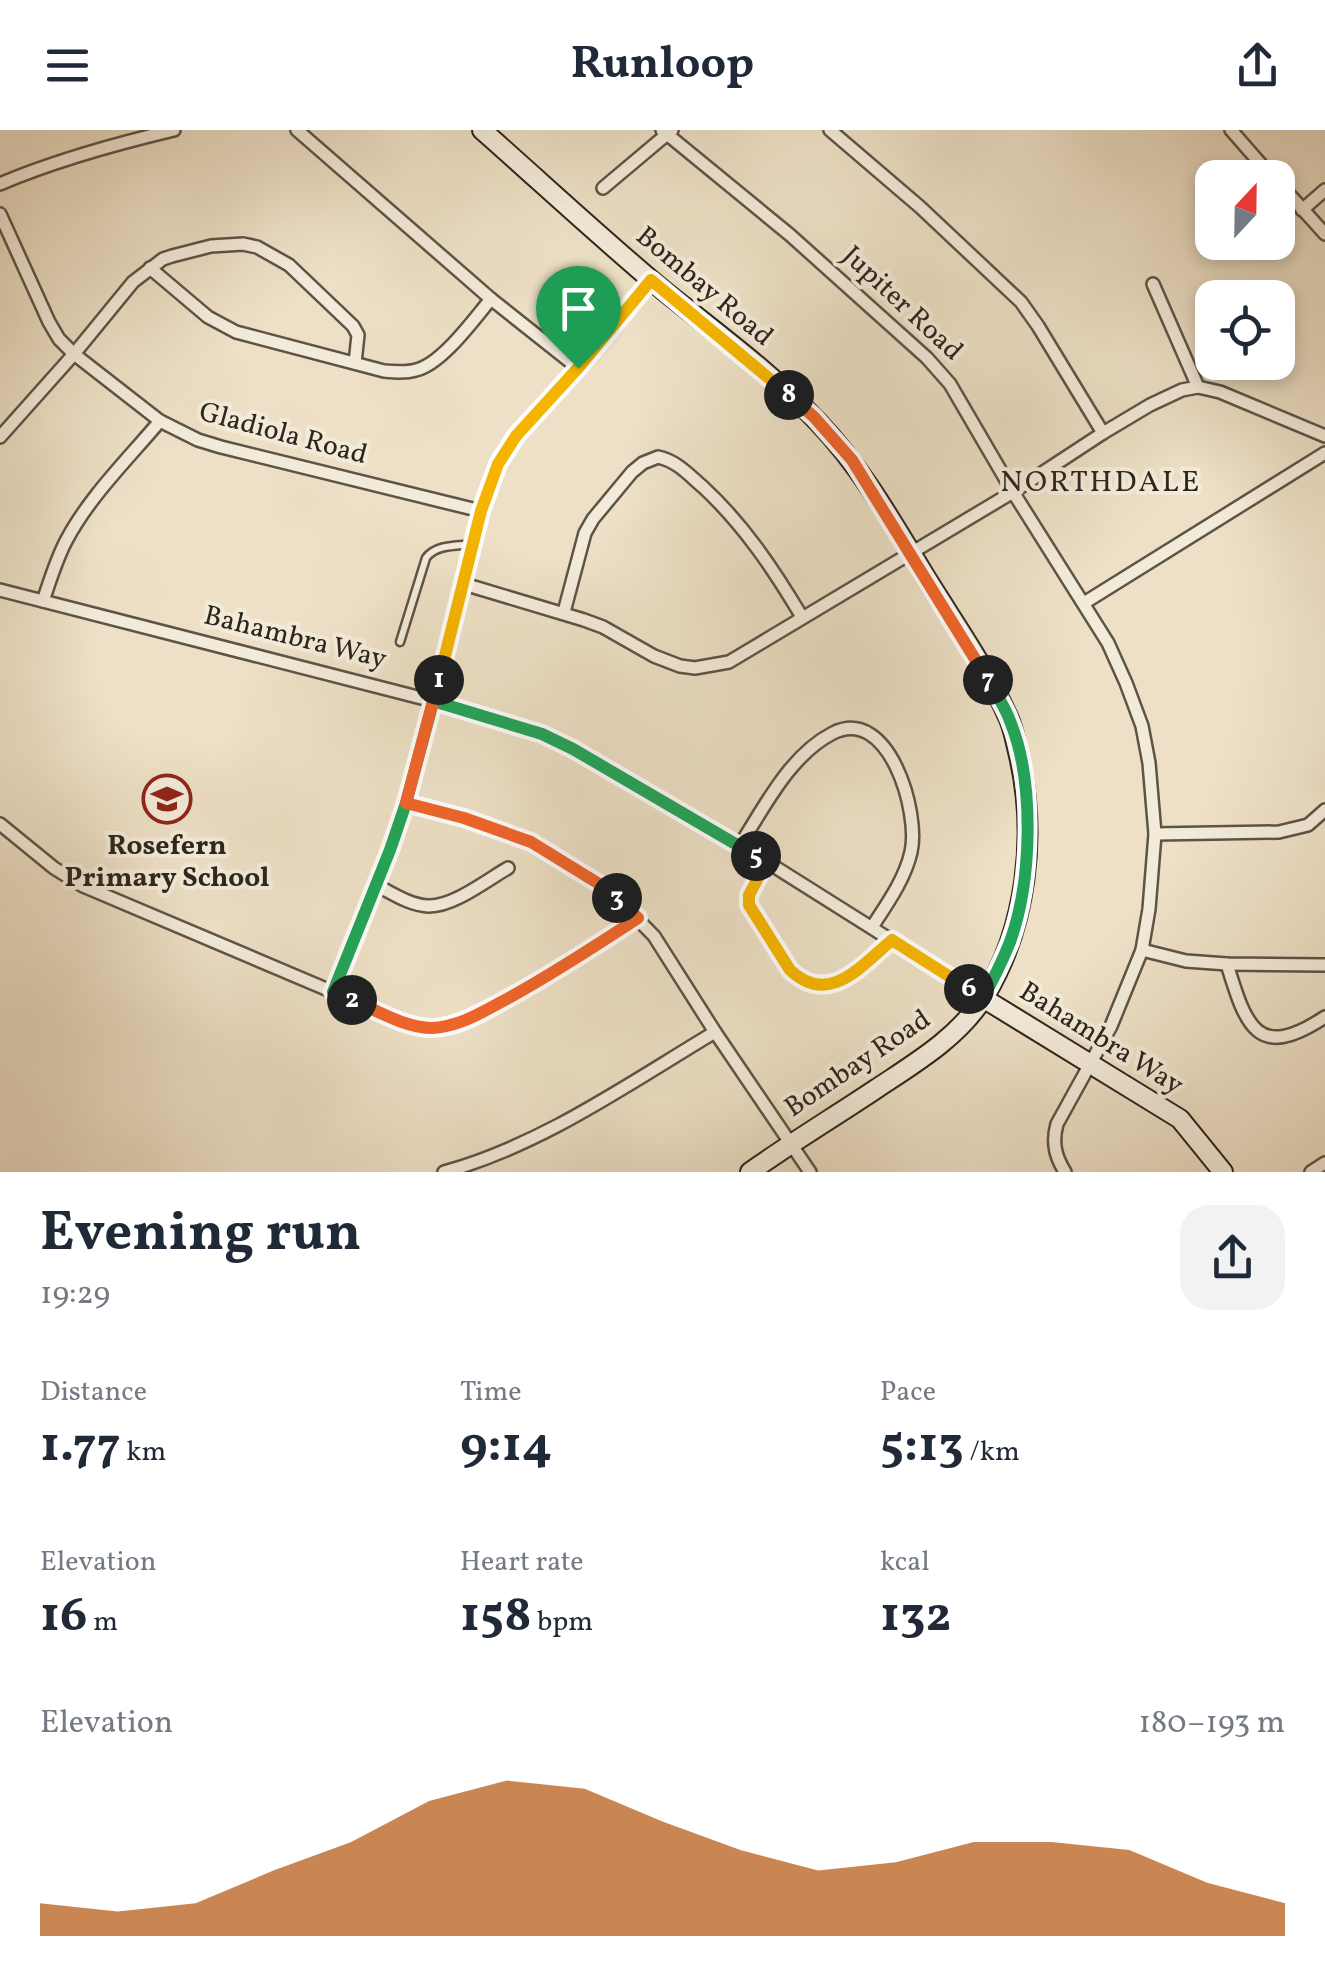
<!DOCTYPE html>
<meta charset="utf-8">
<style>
body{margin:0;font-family:Vollkorn,serif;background:#f2f2f3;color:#1f2937;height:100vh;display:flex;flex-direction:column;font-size:38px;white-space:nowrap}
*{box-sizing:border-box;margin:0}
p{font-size:32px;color:#747a83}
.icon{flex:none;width:55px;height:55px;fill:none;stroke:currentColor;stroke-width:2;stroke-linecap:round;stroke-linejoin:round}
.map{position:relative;height:1042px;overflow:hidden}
.panel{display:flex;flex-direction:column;background:#fff;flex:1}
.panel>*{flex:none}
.needle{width:65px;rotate:22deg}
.tools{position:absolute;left:1195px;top:30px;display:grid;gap:20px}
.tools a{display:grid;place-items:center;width:100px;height:100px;border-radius:20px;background:#fff;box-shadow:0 5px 15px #0003;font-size:50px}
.pin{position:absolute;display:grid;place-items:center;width:85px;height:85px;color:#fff;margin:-102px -42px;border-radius:50% 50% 50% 0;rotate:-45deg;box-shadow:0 0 10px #0007}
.pin .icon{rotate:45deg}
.km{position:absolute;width:50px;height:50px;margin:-25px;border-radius:50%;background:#222;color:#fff;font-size:28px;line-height:50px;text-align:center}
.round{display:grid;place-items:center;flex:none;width:105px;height:105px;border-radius:30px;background:#f2f2f3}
.head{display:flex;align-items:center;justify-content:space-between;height:170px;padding:0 40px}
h1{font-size:55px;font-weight:700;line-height:75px}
.figures{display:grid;grid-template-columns:repeat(3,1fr);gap:15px;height:170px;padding:10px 40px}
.figures div{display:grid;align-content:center}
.figures b{font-size:50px;font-weight:700}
.figures small{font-size:28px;font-weight:400}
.figures p{font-size:28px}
.chart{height:280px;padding:20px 40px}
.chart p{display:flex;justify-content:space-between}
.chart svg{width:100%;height:180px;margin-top:10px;fill:#b45309;opacity:.7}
header{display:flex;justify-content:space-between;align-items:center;height:130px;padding:0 40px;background:#fff;font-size:45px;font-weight:700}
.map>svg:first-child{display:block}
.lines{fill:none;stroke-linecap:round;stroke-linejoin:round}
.lane-casing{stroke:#5e5446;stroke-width:11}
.street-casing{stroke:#5e5446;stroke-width:16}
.secondary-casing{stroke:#2e251c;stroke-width:22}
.lane{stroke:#f3ebda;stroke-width:6}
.street{stroke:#f3ebda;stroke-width:11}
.secondary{stroke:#f3ebda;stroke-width:18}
.split-1-casing{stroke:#fff;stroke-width:20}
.split-2-casing{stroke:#fff;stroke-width:20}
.split-3-casing{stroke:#fff;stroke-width:20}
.split-4-casing{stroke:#fff;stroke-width:20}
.split-5-casing{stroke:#fff;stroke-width:20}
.split-6-casing{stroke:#fff;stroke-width:20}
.split-7-casing{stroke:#fff;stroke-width:20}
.split-8-casing{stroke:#fff;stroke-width:20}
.split-9-casing{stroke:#fff;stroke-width:20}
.split-1{stroke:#f5b400;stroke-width:12}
.split-2{stroke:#22a559;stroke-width:12}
.split-3{stroke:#f0652b;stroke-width:12}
.split-4{stroke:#f0652b;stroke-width:12}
.split-5{stroke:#22a559;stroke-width:12}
.split-6{stroke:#f5b400;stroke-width:12}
.split-7{stroke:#22a559;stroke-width:12}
.split-8{stroke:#f0652b;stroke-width:12}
.split-9{stroke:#f5b400;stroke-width:12}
.labels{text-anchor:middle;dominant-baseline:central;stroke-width:8;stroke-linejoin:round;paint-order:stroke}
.street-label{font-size:28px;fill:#2e251c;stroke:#f3ebda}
.poi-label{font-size:28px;font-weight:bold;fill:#2e251c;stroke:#f3ebda}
.neighbourhood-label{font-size:30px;letter-spacing:2.5px;fill:#2e251c;stroke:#f3ebda}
</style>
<header><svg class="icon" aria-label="menu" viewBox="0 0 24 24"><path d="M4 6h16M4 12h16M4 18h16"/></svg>Runloop<svg class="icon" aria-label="share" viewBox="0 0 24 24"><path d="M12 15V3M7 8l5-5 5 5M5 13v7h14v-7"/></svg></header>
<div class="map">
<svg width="1325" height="1042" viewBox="0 0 1325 1042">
<rect width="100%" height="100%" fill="#ede0c6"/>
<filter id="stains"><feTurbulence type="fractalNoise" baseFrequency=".002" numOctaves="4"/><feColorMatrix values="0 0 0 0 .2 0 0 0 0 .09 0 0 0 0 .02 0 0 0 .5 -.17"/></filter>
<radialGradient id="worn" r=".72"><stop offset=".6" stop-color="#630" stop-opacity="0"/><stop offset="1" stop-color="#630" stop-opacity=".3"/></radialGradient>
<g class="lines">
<g class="lane-casing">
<path id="lane" d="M400 512 426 428C436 414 458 416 473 414"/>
</g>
<g class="street-casing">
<g id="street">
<path d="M297 0 491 169 578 238"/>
<path d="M662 0 790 105 927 228 950 254 1013 362 1108 513 1126 553 1142 596 1149 633 1155 704 1149 779 1142 820 1111 896 1057 994C1052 1012 1055 1026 1065 1042"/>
<path d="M830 0 920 77 1021 172 1038 196 1103 303"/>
<path d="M1231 0 1273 48"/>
<path d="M1278 52 1325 104"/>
<path d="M0 54C56 30 115 14 174 0"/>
<path d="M603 58 672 0"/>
<path d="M1302 80 1325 60"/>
<path d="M0 84 49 192 59 209 74 224 160 291 198 310 221 317 481 381"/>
<path d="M150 138 208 187 236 202 384 241C395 242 406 243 416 240 442 234 474 189 491 169"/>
<path d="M1153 154 1198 257"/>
<path d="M0 307 74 224 133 152 163 129 172 126 211 116 243 114 257 117 289 135 353 196 358 205 355 233"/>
<path d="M464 454 584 490 603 497 654 526 680 536 695 538 729 532 1013 362 1103 303 1150 275 1182 260 1198 257 1220 262 1325 306"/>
<path d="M0 460 433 571 542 604 573 619 740 715 983 868"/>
<path d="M43 471C50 451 56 430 66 411 89 367 128 329 160 291"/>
<path d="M1084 473 1325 323"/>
<path d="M564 482 585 403 593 389 632 342 643 333 658 327C677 331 689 345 703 357 744 395 774 440 802 487"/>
<path d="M406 673 464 688 531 712 609 760 654 806 715 902 810 1042"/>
<path d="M0 694 54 738 83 756 404 892C414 894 424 898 434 898 459 897 484 881 506 869 551 844 595 817 638 788"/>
<path d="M1155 704 1279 702 1308 695 1325 680"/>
<path d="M740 715C765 676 790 625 833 603 889 575 920 683 911 722 905 749 887 774 872 797"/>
<path d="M766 733C758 746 747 759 749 775L790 840C829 878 861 835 892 810"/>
<path d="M376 755C392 763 409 775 428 776 453 777 487 750 508 738"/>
<path d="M1142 820 1186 831 1227 834 1325 835"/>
<path d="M1227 834C1246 896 1257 932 1325 887"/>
<path d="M333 862 390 720 406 673 481 381 504 322 578 238 651 149"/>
<path d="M444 1042C542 1015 628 954 715 902"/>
<path d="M1311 1042 1325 1033"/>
</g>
</g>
<g class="secondary-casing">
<g id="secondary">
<path d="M482 0C542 53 601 108 663 160 715 202 772 243 818 292 861 337 893 393 925 446 954 493 987 539 1009 589 1014 601 1016 614 1019 626 1037 705 1027 797 984 867 958 908 915 933 876 959 834 987 791 1013 750 1042"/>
<path d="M983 868 1180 989 1223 1042"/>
</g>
</g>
<use href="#lane" class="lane"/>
<use href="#street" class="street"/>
<use href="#secondary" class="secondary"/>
</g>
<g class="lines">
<g class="split-1-casing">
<path id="split-1" d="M439 550 481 381 498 334 516 306 578 238"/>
</g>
<g class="split-2-casing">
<path id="split-2" d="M352 870 333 862 390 720 406 673 439 550"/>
</g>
<g class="split-3-casing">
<path id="split-3" d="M352 870C376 880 405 898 432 898 458 897 483 882 505 870 551 845 594 817 638 788L617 768"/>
</g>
<g class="split-4-casing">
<path id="split-4" d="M443 574 433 571 406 673 464 688 531 712 609 760 617 768"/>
</g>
<g class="split-5-casing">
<path id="split-5" d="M443 574 542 604 573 619 756 726"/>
</g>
<g class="split-6-casing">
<path id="split-6" d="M756 726 766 733 749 765V775L790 840C829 877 861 836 892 810L969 859"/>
</g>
<g class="split-7-casing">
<path id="split-7" d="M969 859 983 868C993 850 1002 832 1010 812 1032 751 1035 652 1010 591 1005 577 996 563 988 550"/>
</g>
<g class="split-8-casing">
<path id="split-8" d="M789 265 814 287 852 330 988 550"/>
</g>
<g class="split-9-casing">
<path id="split-9" d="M578 238 651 150 789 265"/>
</g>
<use href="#split-1" class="split-1"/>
<use href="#split-2" class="split-2"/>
<use href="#split-3" class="split-3"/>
<use href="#split-4" class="split-4"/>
<use href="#split-5" class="split-5"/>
<use href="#split-6" class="split-6"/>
<use href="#split-7" class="split-7"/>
<use href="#split-8" class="split-8"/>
<use href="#split-9" class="split-9"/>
</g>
<defs>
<g id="school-ring" transform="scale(2.5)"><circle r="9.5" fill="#f3ebda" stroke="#8f2418" stroke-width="1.5"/><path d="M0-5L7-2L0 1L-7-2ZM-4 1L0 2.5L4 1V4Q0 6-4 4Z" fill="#8f2418"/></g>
</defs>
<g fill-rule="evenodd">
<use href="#school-ring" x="167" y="669"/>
</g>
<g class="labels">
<g class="street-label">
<text transform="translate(704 157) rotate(40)">Bombay Road</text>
<text transform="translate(902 174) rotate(43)">Jupiter Road</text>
<text transform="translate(283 304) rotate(15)">Gladiola Road</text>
<text transform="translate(295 508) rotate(14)">Bahambra Way</text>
<text transform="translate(1101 909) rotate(32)">Bahambra Way</text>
<text transform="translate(858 934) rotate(-34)">Bombay Road</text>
</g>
<g class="poi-label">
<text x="167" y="716">Rosefern<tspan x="167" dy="32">Primary School</tspan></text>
</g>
<g class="neighbourhood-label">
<text x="1101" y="353">NORTHDALE</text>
</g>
</g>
<rect width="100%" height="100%" filter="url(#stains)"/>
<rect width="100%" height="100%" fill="url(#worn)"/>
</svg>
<div class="tools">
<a><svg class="needle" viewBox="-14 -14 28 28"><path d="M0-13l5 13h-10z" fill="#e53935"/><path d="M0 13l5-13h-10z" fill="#747a83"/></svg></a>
<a><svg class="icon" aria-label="locate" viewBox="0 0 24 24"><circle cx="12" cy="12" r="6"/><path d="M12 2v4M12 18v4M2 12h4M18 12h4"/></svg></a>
</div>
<div class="pin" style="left:578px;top:238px;background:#1e9e55"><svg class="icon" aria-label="arrive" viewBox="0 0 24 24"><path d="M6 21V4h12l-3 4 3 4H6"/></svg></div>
<b class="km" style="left:439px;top:550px">1</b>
<b class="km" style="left:352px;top:870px">2</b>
<b class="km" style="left:617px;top:768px">3</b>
<b class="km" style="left:756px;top:726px">5</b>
<b class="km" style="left:969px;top:859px">6</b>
<b class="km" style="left:988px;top:550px">7</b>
<b class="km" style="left:789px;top:265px">8</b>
</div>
<section class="panel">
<div class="head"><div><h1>Evening run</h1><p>19:29</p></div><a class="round"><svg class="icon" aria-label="share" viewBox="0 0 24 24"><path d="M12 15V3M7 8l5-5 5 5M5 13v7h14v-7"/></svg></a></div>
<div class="figures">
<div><p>Distance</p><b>1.77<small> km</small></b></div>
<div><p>Time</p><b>9:14</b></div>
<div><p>Pace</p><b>5:13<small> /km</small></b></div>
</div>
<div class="figures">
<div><p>Elevation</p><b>16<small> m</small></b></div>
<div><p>Heart rate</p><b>158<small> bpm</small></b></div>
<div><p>kcal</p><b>132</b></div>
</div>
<div class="chart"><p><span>Elevation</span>180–193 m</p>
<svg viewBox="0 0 160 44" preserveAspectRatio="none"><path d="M0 44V36L10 38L20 36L30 28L40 21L50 11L60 6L70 8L80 16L90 23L100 28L110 26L120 21L130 21L140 23L150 31L160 36V44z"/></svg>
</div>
</section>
